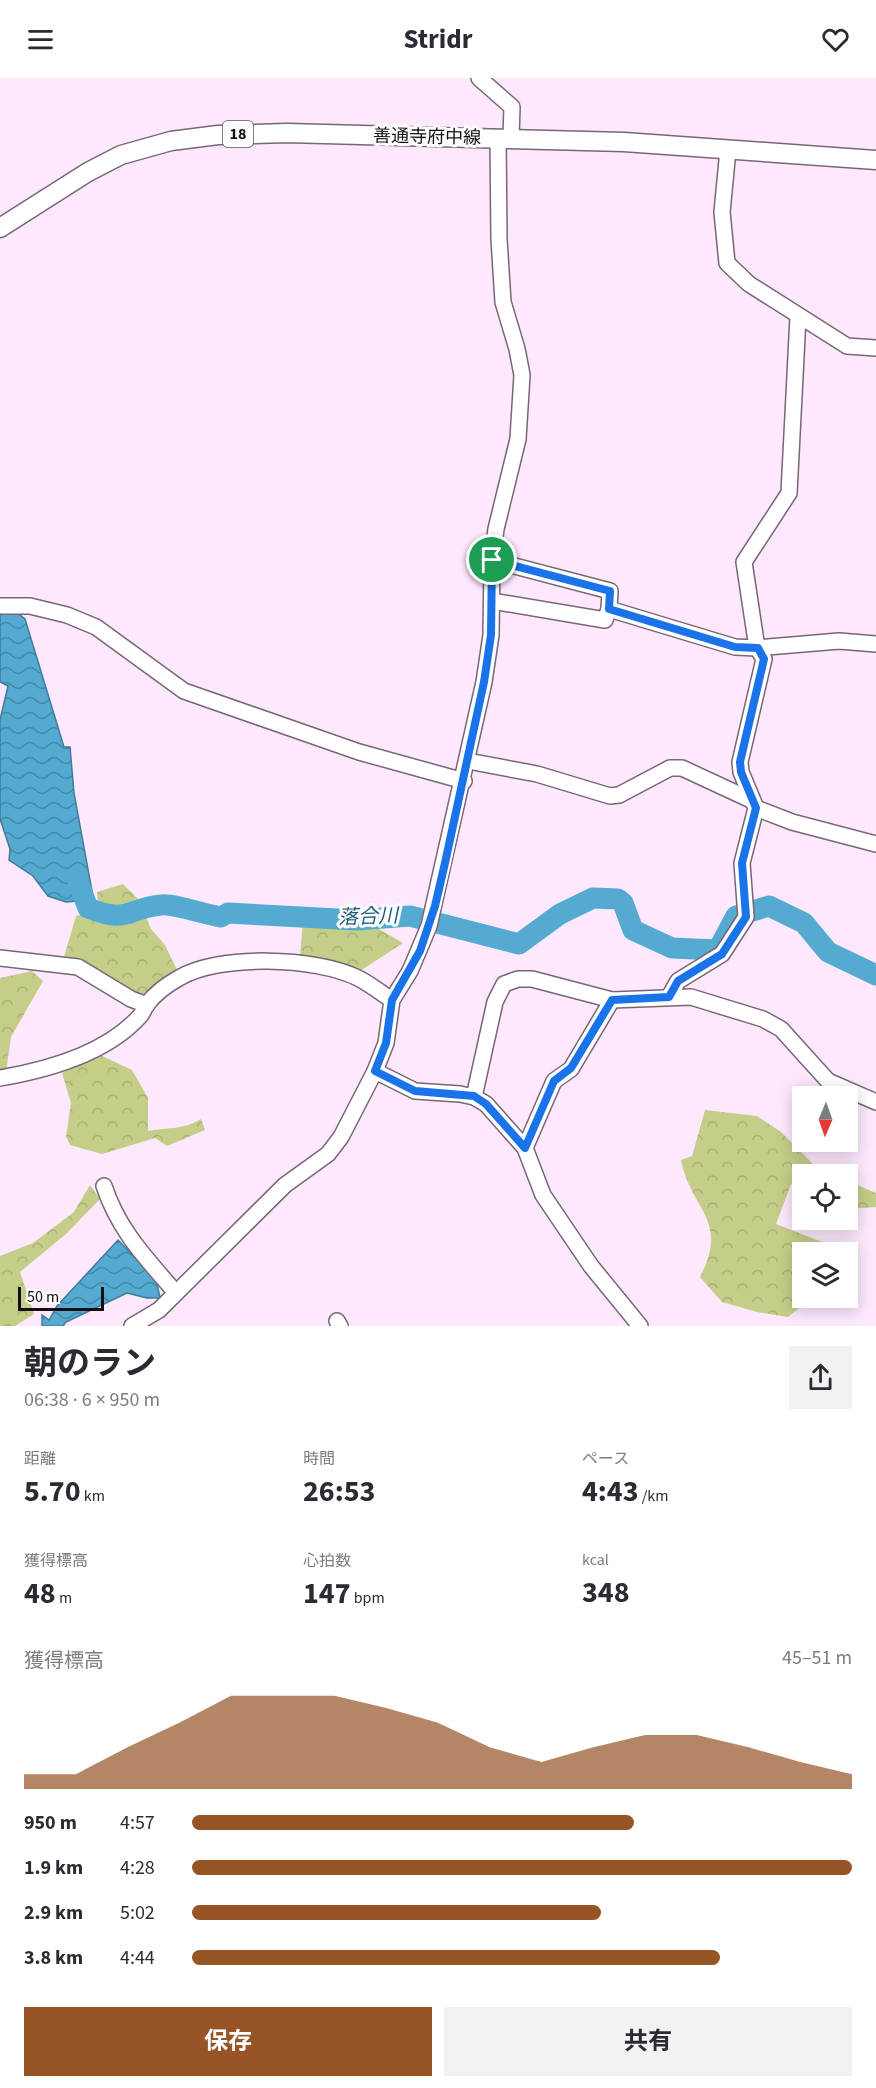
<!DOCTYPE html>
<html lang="ja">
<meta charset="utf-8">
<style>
body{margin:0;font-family:"Source Sans 3","Noto Sans JP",sans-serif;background:#f2f2f3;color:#2b2b33;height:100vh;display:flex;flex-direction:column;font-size:22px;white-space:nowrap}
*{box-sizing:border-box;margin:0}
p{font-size:20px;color:#7c7c81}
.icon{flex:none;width:33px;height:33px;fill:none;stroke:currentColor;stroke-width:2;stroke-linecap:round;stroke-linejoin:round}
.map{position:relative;height:1248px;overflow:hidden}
.details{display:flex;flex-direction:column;background:#fff;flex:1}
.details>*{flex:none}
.needle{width:39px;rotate:182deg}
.tools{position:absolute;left:792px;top:1008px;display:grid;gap:12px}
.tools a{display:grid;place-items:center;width:66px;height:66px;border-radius:0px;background:#fff;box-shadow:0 3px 15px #0003;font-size:30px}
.scale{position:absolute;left:18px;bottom:15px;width:86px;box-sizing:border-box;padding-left:6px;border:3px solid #140d14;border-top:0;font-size:16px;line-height:21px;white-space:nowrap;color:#140d14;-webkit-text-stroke:4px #fdfdfd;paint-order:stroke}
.pin{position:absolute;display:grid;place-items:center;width:51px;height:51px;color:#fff;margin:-26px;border:3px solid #fff;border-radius:50%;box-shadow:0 2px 6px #0007}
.round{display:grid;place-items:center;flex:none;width:63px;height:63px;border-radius:0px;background:#f2f2f3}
.headline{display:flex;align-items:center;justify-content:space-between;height:102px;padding:0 24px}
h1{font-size:33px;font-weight:700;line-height:45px}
.stats{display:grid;grid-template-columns:repeat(3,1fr);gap:9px;height:102px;padding:6px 24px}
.stats div{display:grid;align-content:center}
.stats b{font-size:30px;font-weight:700}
.stats small{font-size:16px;font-weight:400}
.stats p{font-size:16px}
.chart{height:168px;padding:12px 24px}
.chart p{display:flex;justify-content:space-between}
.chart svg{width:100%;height:108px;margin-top:6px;fill:#975425;opacity:.7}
.action{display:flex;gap:12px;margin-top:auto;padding:12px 24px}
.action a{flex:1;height:69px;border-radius:0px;background:#975425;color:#fff;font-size:24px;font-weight:700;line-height:69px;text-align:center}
.action a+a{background:#f2f2f3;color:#2b2b33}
ul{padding:0 24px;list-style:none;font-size:20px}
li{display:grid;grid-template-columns:96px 72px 1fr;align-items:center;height:45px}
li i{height:15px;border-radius:8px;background:#975425}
header{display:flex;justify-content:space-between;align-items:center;height:78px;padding:0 24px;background:#fff;font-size:27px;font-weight:700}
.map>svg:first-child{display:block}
.forest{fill:url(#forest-crowns)}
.water{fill:url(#water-waves);stroke:#417b98;stroke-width:1.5}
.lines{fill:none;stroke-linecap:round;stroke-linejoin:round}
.river{stroke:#54aad0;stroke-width:21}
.minor-casing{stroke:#786677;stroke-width:18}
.major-casing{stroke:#786677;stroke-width:21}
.minor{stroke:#fff;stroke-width:15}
.major{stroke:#fff;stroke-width:18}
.route-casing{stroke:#fff;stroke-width:12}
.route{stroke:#1a73e8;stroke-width:8}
.labels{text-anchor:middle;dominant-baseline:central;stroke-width:6;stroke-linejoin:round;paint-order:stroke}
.shield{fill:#fdfdfd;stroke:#5a555a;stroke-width:1.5}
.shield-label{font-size:16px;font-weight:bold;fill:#140d14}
.street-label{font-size:18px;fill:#140d14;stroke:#fdfdfd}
.water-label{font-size:20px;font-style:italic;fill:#1a5d78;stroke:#fdfdfd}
</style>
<header><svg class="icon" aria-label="menu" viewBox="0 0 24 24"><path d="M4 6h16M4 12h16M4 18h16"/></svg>Stridr<svg class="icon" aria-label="heart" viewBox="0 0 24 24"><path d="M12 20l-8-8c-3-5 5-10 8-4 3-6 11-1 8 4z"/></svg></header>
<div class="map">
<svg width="876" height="1248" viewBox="0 0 876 1248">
<defs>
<pattern id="forest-crowns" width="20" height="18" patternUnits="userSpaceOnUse" patternTransform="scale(1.5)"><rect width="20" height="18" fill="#c5ce88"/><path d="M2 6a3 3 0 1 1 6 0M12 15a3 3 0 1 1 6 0" fill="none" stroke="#a8b074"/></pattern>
<pattern id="water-waves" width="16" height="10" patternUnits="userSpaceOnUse" patternTransform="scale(1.5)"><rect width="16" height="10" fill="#54aad0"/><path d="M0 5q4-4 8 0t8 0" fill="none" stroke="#4489a8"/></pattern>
</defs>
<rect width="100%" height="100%" fill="#fde8fd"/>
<g class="forest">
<path d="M123 806 139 822 151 851 165 867 177 892 143 920 90 887 64 879 76 838 85 836 98 823 97 814Z"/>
<path d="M303 844 372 847 403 865 360 893 300 878Z"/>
<path d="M32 893 43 903 11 959 6 994 0 995V900Z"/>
<path d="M100 977 132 992 148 1020V1053C169 1049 183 1052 201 1041L205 1052 167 1068 155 1060 102 1076 70 1067 66 1059 71 1025 62 995Z"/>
<path d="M705 1032 757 1038 781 1054 816 1089 834 1096H802V1112L791 1106 776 1146 838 1170 839 1174H802V1220H812L788 1239 757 1234 722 1224 700 1199C730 1141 691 1133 681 1082L692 1078Z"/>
<path d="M848 1103 876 1115V1129L848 1131Z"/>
<path d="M90 1107 100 1121 66 1156 20 1194 34 1236 15 1248H0V1178L33 1165 74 1134Z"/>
</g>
<g class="water">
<path d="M0 532H14L25 541 64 669H70L74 715 94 824 85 831 78 823 66 824 48 818 33 798 9 782 10 771 0 741V642L8 608 0 604Z"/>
<path d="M118 1162 156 1201 160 1220H147L127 1215 66 1244 63 1248H42V1237L49 1242 57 1228Z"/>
</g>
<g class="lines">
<path class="river" d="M78 804 88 830C129 846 125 831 161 827 172 825 207 837 221 839L228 835 356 842 410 838 519 866 560 836 593 820 618 821 623 825 633 852 672 870 718 872 736 838 769 828 804 845 828 874 876 897"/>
<g class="minor-casing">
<g id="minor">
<path d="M479 0 512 29 511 60"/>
<path d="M728 72 722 134 727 185 749 206 847 268 876 270"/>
<path d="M492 482 610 513 609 531 735 569 757 570 839 563 876 566"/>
<path d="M492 523 605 542 609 531"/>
<path d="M0 528H30L67 537 96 549 184 613 359 674 464 703"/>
<path d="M468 683 537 696 610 718 619 717 670 690H682L751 722"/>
<path d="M756 730 792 744 876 766"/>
<path d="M0 880 78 889 131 921 147 927"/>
<path d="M669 919 678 903 722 876 746 839 742 785 756 730 741 694 740 684 764 581 757 570 744 484 789 415 798 239"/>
<path d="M375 993 415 1013 460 1016 474 1019 486 1026 525 1070 543 1117 591 1188 640 1248"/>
<path d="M0 1000C47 992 107 975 140 938 143 935 144 930 147 926 155 916 168 906 179 900 219 876 316 879 358 900 370 906 381 915 392 922"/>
<path d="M474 1019 495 924 504 906 518 901H532L612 922 691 919 763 941 781 951 828 1003 876 1024"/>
<path d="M525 1070 554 1003 571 991 612 922"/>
<path d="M104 1108C119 1153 146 1180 176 1215"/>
<path d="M337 1243 340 1248"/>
<path d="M132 1248 159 1232 285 1107 328 1076 341 1059 375 993 386 965 392 922 410 893 429 848 484 604 491 557 492 482 496 451 518 361 522 297 517 271 503 224 499 161 498 60"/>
</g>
</g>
<g class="major-casing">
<path id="major" d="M0 150 88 94 121 77 171 63 218 57 287 55 624 64 876 82"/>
</g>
<use href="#minor" class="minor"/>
<use href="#major" class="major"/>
</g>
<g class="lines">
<g class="route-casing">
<path id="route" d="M492 482 610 513 609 531 735 569 758 570 764 581 740 684 741 694 756 730 742 785 746 839 722 876 678 903 669 919 612 922 571 990 554 1003 525 1070 486 1026 474 1018 415 1013 375 993 386 965 392 922 420 873 435 828 445 785 484 604 491 557Z"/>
</g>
<use href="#route" class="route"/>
</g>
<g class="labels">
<rect class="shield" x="223" y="43" width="30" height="26" rx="4.5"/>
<g class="shield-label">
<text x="238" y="56">18</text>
</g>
<g class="street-label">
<text transform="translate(427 59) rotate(1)">善通寺府中線</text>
</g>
<g class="water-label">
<text transform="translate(368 839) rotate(-2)">落合川</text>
</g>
</g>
</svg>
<div class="tools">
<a><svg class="needle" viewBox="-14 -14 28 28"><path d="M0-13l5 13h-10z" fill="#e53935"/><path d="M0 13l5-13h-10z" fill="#7c7c81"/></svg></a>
<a><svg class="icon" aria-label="locate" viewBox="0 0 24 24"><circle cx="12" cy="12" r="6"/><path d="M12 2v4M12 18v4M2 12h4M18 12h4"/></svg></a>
<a><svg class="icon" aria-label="layers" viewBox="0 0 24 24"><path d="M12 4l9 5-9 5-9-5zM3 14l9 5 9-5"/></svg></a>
</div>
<div class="scale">50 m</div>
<div class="pin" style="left:492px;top:482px;background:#1e9e55"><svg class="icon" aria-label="arrive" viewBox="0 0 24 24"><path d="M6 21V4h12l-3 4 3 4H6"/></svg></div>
</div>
<section class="details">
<div class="headline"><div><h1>朝のラン</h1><p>06:38 · 6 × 950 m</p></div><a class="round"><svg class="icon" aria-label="share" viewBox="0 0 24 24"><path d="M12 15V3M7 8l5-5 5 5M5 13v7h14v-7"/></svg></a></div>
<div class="stats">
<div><p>距離</p><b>5.70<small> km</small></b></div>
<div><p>時間</p><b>26:53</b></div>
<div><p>ペース</p><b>4:43<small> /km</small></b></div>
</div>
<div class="stats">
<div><p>獲得標高</p><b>48<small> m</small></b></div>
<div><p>心拍数</p><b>147<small> bpm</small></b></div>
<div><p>kcal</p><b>348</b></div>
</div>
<div class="chart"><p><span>獲得標高</span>45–51 m</p>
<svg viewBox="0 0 160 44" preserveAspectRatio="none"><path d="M0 44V38L10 38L20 27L30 17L40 6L50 6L60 6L70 11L80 17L90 27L100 33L110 27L120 22L130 22L140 27L150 33L160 38V44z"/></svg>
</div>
<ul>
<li><b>950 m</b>4:57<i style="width:67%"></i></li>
<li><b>1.9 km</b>4:28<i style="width:100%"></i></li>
<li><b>2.9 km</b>5:02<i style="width:62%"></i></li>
<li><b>3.8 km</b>4:44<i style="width:80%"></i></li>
</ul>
<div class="action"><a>保存</a><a>共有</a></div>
</section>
